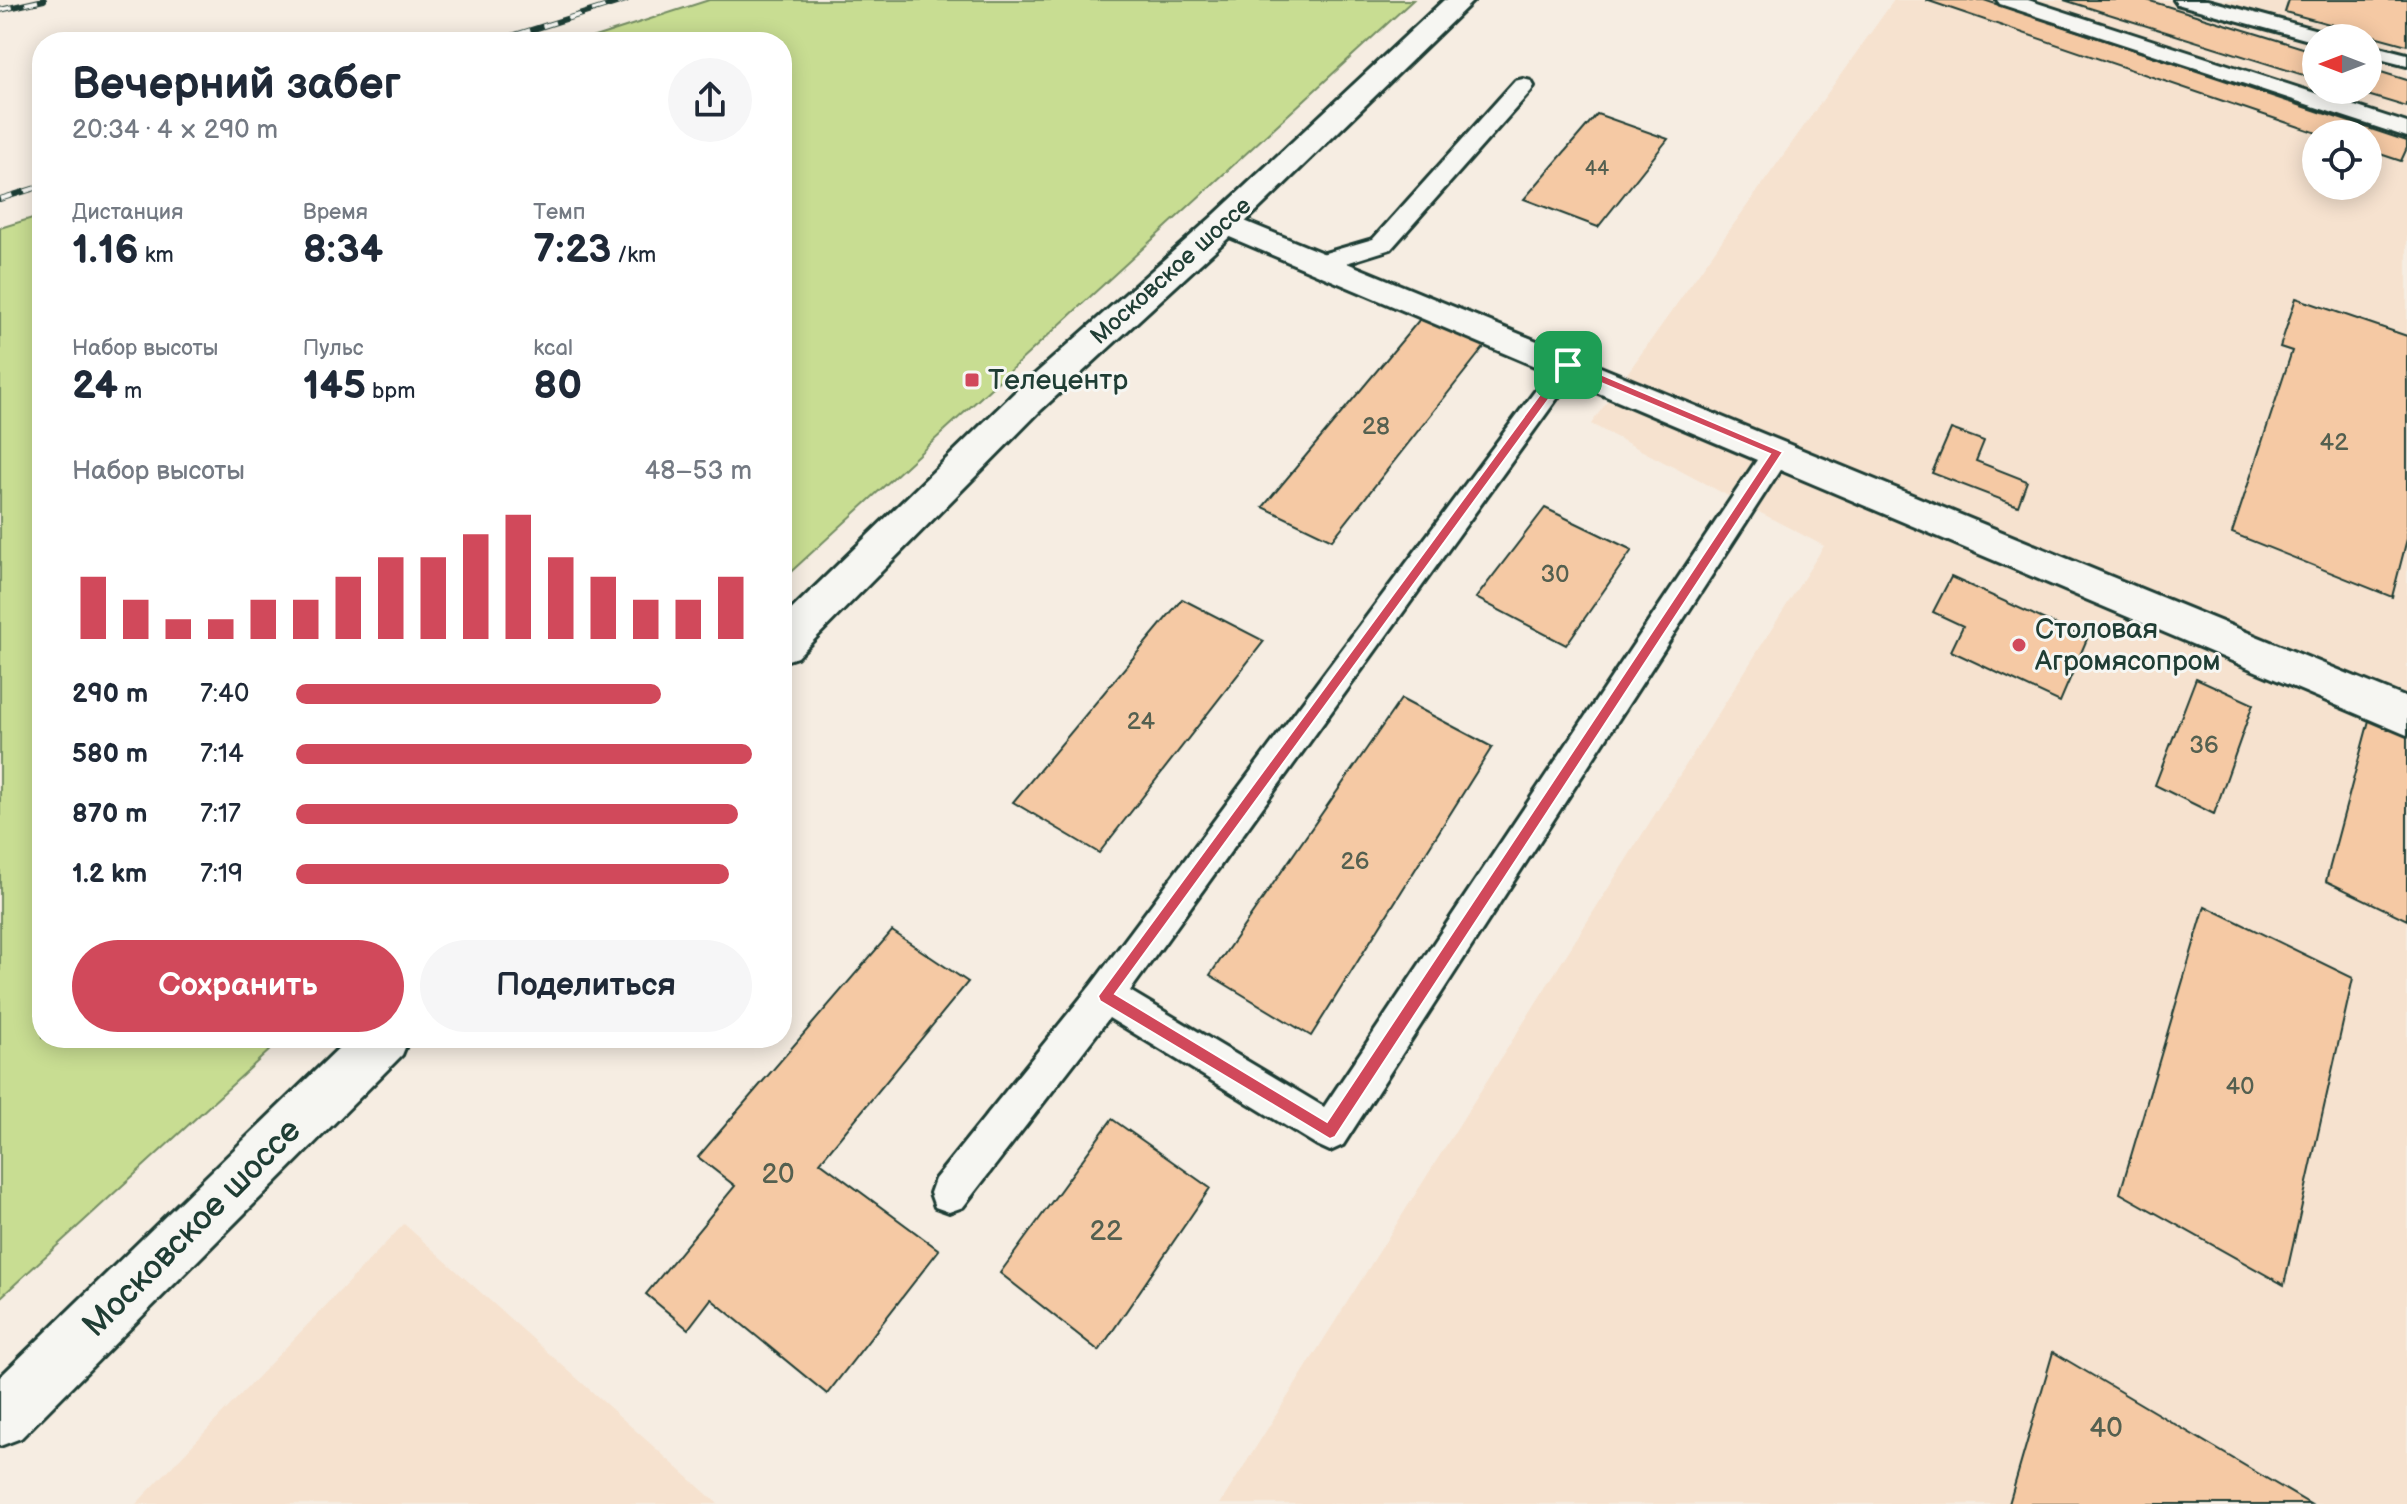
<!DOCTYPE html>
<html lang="ru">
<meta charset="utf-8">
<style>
body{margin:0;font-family:"Balsamiq Sans",sans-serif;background:#f6f6f7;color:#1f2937;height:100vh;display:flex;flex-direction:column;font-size:30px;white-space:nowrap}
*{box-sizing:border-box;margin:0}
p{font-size:26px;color:#747a83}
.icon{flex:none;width:44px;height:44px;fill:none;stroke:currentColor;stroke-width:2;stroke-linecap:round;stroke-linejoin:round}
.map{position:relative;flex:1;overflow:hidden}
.side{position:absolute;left:32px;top:32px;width:760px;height:1016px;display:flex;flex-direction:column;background:#fff;border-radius:32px;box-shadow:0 4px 20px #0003}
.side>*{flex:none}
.needle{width:52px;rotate:270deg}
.controls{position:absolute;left:2302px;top:24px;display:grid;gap:16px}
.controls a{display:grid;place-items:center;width:80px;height:80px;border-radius:50%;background:#fff;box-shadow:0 4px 20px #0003;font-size:40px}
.pin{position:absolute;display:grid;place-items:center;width:68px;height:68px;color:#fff;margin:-34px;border-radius:16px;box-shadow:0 4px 12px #0006}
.round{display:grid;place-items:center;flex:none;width:84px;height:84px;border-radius:42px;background:#f6f6f7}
.head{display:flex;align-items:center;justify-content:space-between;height:136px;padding:0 40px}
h1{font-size:44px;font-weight:600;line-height:60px}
.figures{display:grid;grid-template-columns:repeat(3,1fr);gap:12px;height:136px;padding:8px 40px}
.figures div{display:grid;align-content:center}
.figures b{font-size:40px;font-weight:600}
.figures small{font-size:22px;font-weight:400}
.figures p{font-size:22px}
.chart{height:224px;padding:16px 40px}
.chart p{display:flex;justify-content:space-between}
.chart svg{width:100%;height:144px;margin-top:8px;stroke:#d1495b;stroke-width:6}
.cta{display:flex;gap:16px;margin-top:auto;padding:16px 40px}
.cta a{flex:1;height:92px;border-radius:48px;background:#d1495b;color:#fff;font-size:32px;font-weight:600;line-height:92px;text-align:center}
.cta a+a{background:#f6f6f7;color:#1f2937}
ul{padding:0 40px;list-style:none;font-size:26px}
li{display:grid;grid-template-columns:128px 96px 1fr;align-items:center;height:60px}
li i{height:20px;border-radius:10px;background:#d1495b}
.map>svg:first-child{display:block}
.built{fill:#f6e2cf;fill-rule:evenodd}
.green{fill:#c8dd92;stroke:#748d63;stroke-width:2}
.building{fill:#f5c9a4;stroke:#1f3d34;stroke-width:2}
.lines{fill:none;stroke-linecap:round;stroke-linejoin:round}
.service-casing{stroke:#1f3d34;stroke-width:6}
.minor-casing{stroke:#1f3d34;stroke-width:6}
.secondary-casing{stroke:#1f3d34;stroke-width:6}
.service{fill:#f6f6f2;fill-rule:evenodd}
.minor{fill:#f6f6f2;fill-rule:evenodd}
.secondary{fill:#f6f6f2;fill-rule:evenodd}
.rail-casing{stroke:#1f3d34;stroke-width:6}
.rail{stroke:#f6f6f2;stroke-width:4;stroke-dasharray:13;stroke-linecap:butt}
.route{fill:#d1495b;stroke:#fff;stroke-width:2;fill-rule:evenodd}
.poi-dot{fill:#d1495b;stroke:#f6f6f2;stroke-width:3}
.labels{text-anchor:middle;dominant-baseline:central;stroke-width:6;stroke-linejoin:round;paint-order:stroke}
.far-number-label{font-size:20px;fill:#546050}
.far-street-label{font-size:24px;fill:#1f3d34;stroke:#f6f6f2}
.number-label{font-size:24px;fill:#546050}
.poi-label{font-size:28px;fill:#1f3d34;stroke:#f6f6f2;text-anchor:start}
.near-number-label{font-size:28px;fill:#546050}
.near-street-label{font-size:34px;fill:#1f3d34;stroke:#f6f6f2}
</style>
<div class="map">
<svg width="2407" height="1504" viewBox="0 0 2407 1504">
<rect width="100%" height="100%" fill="#f6ede2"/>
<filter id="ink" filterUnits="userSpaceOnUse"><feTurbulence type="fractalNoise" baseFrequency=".0125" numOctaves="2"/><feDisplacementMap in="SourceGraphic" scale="16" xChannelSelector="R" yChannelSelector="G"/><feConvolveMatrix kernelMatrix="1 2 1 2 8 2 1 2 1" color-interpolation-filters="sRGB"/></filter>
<g filter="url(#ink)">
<g class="built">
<path d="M1894 0H2407V1504H1220L1824 546 1591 424ZM2316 38H2368V90H2316ZM2316 134H2368V186H2316Z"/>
<path d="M404 1224 718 1504H136Z"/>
</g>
<g class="green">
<path d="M709 0H1413L782 580V42H579Z"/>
<path d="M42 215V1038H283L0 1298V228Z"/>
</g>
<g class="building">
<path d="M1926 0H1984L2407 141V148L2401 161 2368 150V134H2320Z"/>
<path d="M2064 0H2147L2316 52V79Z"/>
<path d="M2289 0H2407V45L2285 12Z"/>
<path d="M2368 68 2407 80V107L2351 90H2368Z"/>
<path d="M1597 114 1668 139 1598 227 1524 199Z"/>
<path d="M2296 298 2407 336V539L2392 597 2232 533 2292 351 2280 347Z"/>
<path d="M1420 319 1485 346 1332 540 1263 507Z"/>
<path d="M1951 429 1984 441 1976 461 2027 481 2018 506 1932 473Z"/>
<path d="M1545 508 1632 550 1566 645 1476 598Z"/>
<path d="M1951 577 2087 639 2060 702 1951 651 1963 626 1933 612Z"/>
<path d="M1182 599 1264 641 1099 853 1013 802Z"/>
<path d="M2196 678 2253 704 2214 814 2155 785Z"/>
<path d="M1401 699 1492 747 1311 1036 1210 975Z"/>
<path d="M2371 713 2407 729V920L2326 881Z"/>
<path d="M2205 906 2353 978 2284 1285 2120 1193Z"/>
<path d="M892 931 968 982 820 1162 939 1250 827 1394 711 1299 688 1329 646 1294 735 1186 698 1157Z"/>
<path d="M1112 1119 1210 1188 1099 1351 1000 1273Z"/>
<path d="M2053 1352 2310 1504H2009Z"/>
</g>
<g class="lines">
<g class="service-casing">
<g id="service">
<path d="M1997 0H2028L2407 123V137L2000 4Z"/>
<path d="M2174 0H2207L2332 34 2336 38H2316V42L2177 4Z"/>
<path d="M2368 44 2407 54V66L2368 56Z"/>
<path d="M1523 79 1531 81 1534 86 1531 91 1391 249 1324 270 1315 268 1312 262 1315 256 1373 239 1515 81Z"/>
<path d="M1568 356 1577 359 1581 365 1577 371 1130 991 1324 1107 1767 445 1777 442 1787 445 1791 452 1787 459 1343 1145 1330 1151 1317 1145 1109 1018 963 1207 949 1212 935 1207 930 1193 935 1179 1092 984 1559 359Z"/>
</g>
</g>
<g class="minor-casing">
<path id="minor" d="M1225 213 2407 698V735L1213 230 1209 223 1213 216Z"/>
</g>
<g class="secondary-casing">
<g id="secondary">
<path d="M1444 0H1474L1237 230 1041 410 797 657 782 662V619L1015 392 1213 216Z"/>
<path d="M349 1038H409L402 1055 21 1438 0 1446V1377Z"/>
</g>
</g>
<use href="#service" class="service"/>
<use href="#minor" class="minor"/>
<use href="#secondary" class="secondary"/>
<g class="rail-casing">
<g id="rail">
<path d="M0 10 44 0"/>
<path d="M493 42 626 0"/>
<path d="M0 199 42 186"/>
</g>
</g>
<use href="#rail" class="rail"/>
</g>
</g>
<path class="route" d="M1564 362H1572L1783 452 1335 1137 1330 1139 1100 1001 1098 996ZM1570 370 1770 454 1327 1122 1115 994Z"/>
<g class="poi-dot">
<rect x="964" y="372" width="16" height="16" rx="4"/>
<circle cx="2019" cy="645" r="8"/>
</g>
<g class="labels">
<g class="far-number-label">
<text x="1597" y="169">44</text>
</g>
<g class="far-street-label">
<text transform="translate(1171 271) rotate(-42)">Московское шоссе</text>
</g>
<g class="number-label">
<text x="1376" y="426">28</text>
<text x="2334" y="442">42</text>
<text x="1555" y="574">30</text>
<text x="1141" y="721">24</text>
<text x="2204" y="745">36</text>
<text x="1355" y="861">26</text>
<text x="2240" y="1086">40</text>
</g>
<g class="poi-label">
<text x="988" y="380">Телецентр</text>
<text x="2035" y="629">Столовая<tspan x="2035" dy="32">Агромясопром</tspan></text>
</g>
<g class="near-number-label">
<text x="778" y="1174">20</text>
<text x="1106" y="1231">22</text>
<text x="2106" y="1428">40</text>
</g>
<g class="near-street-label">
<text transform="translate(192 1228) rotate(-45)">Московское шоссе</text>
</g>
</g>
</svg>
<div class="controls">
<a><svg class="needle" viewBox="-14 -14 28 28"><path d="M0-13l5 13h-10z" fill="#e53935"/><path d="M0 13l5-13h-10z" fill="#747a83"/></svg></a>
<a><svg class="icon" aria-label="locate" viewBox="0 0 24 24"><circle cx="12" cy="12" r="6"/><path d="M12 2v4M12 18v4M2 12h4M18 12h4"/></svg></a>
</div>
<div class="pin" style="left:1568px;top:365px;background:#1e9e55"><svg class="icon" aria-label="arrive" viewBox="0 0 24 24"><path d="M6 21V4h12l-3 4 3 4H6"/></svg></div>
<section class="side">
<div class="head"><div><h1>Вечерний забег</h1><p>20:34 · 4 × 290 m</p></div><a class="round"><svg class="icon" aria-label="share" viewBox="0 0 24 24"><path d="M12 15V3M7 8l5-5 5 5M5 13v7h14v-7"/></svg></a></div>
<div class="figures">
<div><p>Дистанция</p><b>1.16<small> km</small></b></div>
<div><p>Время</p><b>8:34</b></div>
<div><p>Темп</p><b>7:23<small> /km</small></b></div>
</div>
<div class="figures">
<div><p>Набор высоты</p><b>24<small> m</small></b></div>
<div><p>Пульс</p><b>145<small> bpm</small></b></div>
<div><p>kcal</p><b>80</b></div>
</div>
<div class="chart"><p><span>Набор высоты</span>48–53 m</p>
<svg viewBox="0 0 160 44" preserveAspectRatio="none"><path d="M5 44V25M15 44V32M25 44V38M35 44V38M45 44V32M55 44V32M65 44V25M75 44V19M85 44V19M95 44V12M105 44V6M115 44V19M125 44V25M135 44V32M145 44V32M155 44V25"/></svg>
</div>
<ul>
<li><b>290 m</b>7:40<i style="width:80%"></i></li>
<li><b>580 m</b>7:14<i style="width:100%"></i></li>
<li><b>870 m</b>7:17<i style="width:97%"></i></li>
<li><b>1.2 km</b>7:19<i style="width:95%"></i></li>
</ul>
<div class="cta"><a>Сохранить</a><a>Поделиться</a></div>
</section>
</div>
